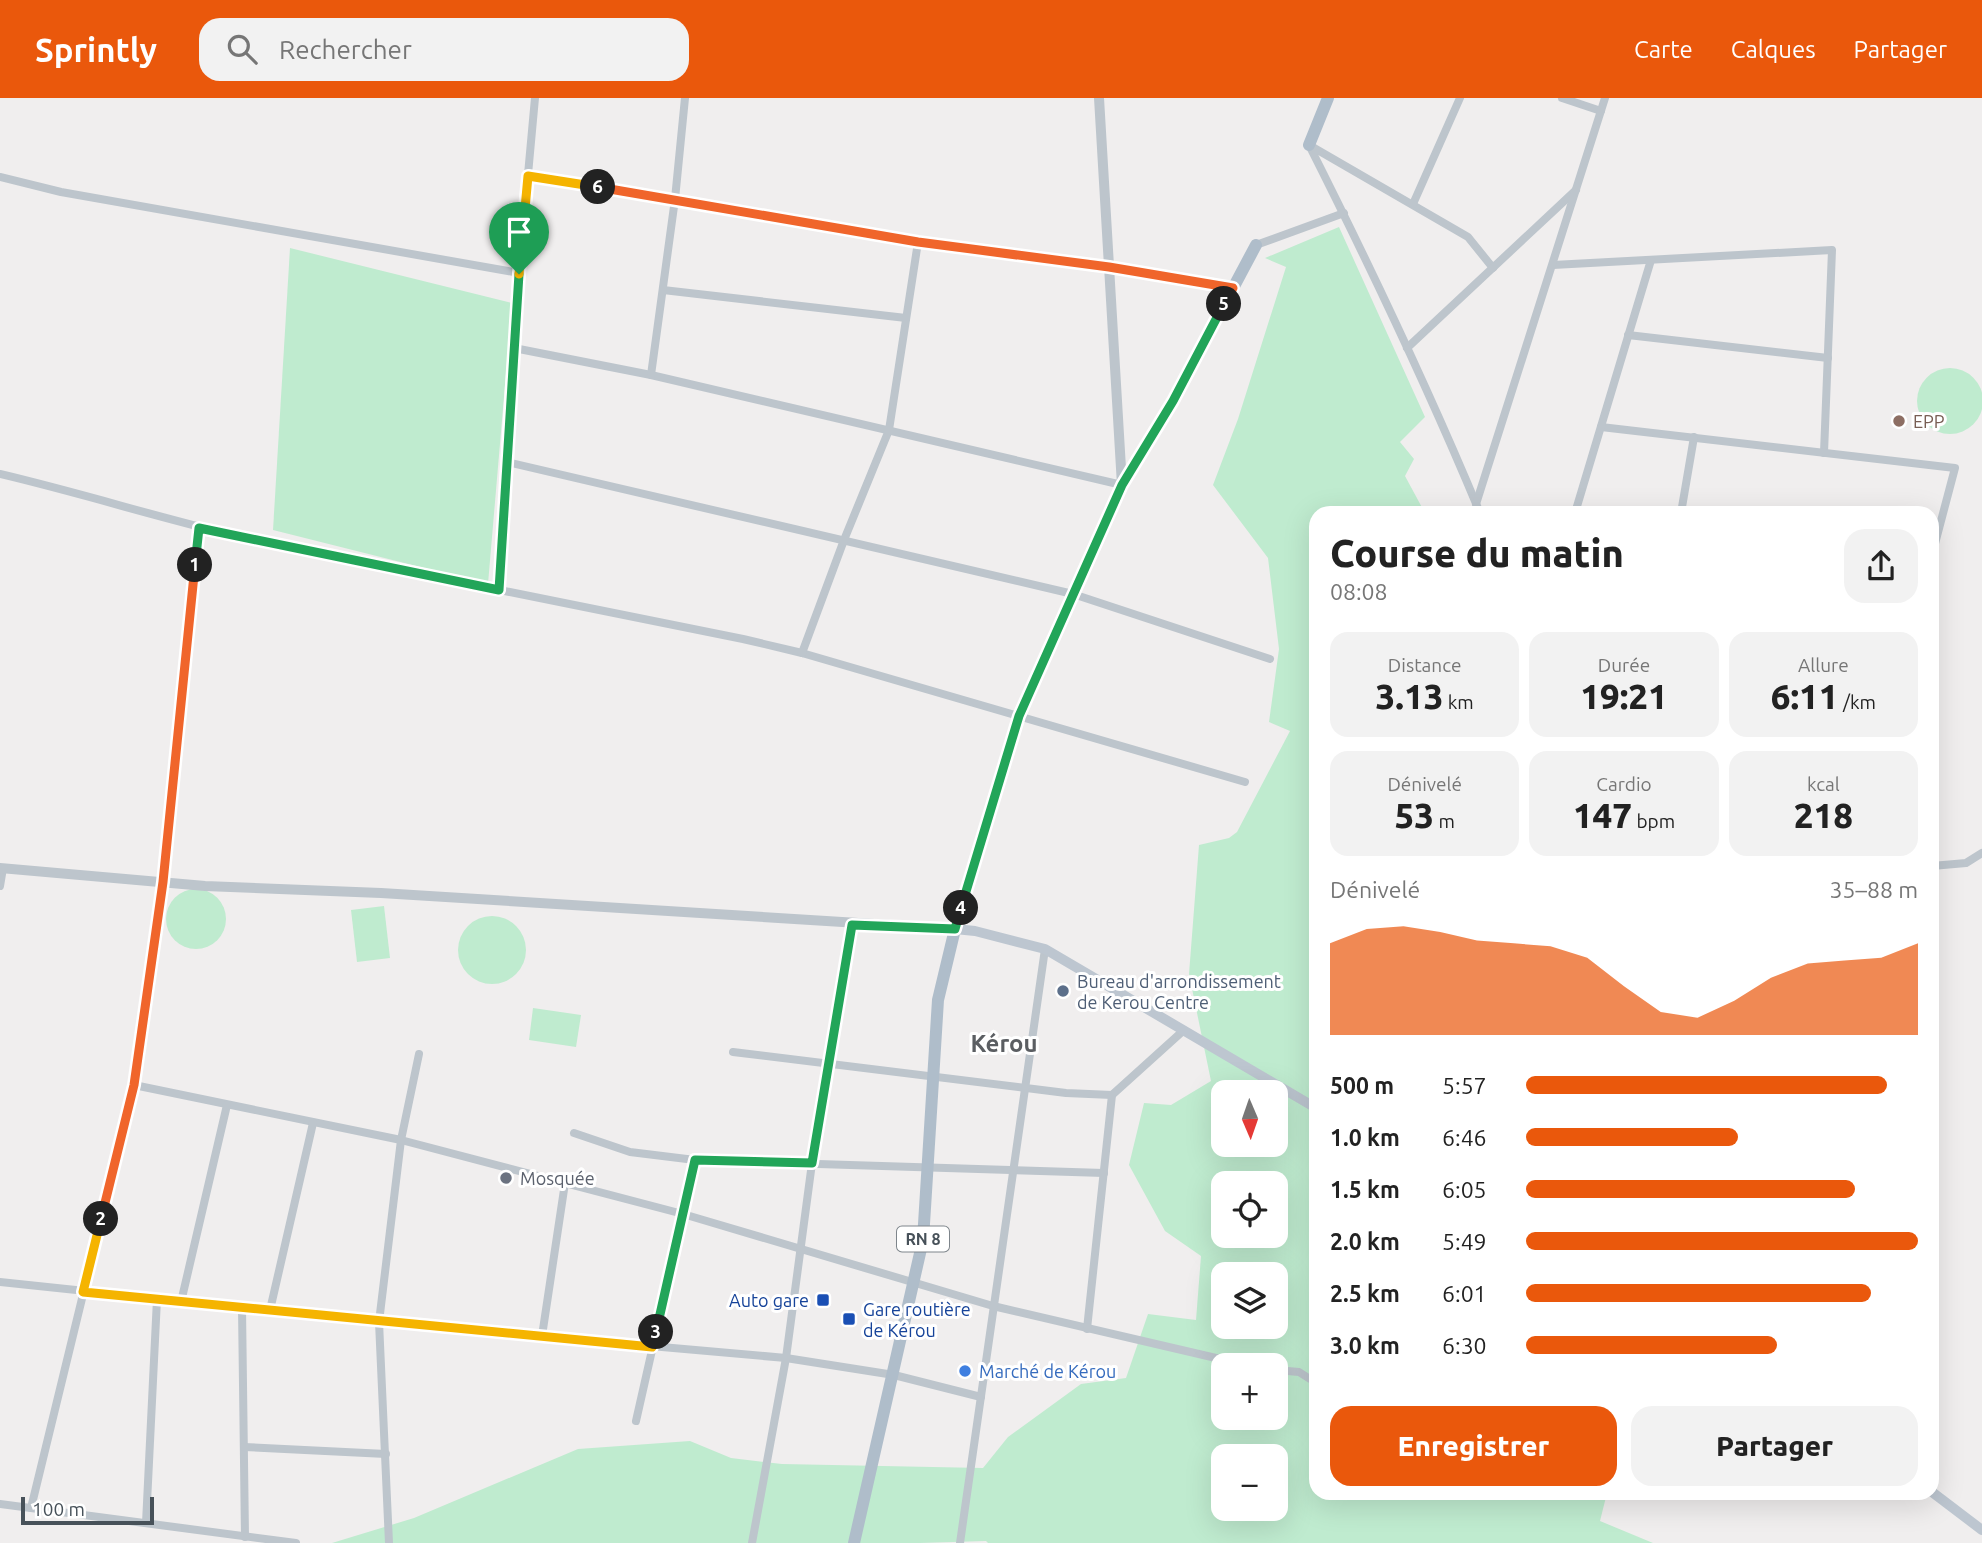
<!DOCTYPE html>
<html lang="fr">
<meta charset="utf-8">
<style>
body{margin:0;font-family:Ubuntu,sans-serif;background:#f2f2f2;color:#222;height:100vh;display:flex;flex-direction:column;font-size:26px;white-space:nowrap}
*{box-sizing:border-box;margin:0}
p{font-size:23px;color:#767676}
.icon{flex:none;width:38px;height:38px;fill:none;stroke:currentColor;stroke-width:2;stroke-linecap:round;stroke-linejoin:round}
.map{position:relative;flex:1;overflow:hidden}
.side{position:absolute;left:1309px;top:408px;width:630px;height:994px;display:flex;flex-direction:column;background:#fff;border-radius:21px;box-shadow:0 7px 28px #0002}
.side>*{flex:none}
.needle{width:46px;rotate:178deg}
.tools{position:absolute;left:1211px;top:982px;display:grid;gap:14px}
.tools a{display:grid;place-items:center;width:77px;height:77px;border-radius:14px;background:#fff;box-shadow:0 7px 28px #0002;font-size:35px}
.scale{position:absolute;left:21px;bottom:18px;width:133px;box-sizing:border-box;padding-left:7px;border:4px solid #475159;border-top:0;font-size:19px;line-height:24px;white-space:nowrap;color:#475159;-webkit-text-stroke:5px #fff;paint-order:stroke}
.pin{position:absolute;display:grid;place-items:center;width:60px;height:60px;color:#fff;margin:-72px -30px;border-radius:50% 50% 50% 0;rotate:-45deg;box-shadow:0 0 7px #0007}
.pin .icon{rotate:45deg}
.km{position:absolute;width:35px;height:35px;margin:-18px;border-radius:50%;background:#222;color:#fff;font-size:19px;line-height:35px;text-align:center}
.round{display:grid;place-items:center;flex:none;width:74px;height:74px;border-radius:21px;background:#f2f2f2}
.summary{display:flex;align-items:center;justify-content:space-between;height:119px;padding:0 21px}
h1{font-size:38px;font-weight:800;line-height:52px}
.metrics{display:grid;grid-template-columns:repeat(3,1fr);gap:10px;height:119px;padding:7px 21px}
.metrics div{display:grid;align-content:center;border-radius:18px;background:#f2f2f2;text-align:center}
.metrics b{font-size:35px;font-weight:800}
.metrics small{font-size:19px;font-weight:400}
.metrics p{font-size:19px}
.chart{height:196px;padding:14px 21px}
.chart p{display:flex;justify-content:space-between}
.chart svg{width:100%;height:126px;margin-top:7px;fill:#ea580c;opacity:.7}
.action{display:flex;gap:14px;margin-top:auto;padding:14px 21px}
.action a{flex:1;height:80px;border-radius:21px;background:#ea580c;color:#fff;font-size:28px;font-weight:800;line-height:80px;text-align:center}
.action a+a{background:#f2f2f2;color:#222}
ul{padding:0 21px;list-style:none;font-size:23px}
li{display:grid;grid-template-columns:112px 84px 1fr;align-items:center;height:52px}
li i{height:18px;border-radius:9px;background:#ea580c}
header{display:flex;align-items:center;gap:42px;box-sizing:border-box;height:98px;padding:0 35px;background:#ea580c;color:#fff}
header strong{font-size:33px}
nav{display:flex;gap:38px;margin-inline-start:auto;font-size:24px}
.search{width:490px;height:63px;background:#f2f2f2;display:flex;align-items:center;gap:18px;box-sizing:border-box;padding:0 24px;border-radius:21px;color:#767676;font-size:26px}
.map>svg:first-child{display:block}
.green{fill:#bfebcf;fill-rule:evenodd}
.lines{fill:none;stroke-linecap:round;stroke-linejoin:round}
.minor{stroke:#bdc5cc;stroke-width:8}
.tertiary{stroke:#bdc5cc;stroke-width:10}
.secondary{stroke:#bdc6d0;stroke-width:10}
.primary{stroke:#afbdca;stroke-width:12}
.split-1-casing{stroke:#fff;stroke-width:14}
.split-2-casing{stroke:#fff;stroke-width:14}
.split-3-casing{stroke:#fff;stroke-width:14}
.split-4-casing{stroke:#fff;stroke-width:14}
.split-5-casing{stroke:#fff;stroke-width:14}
.split-6-casing{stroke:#fff;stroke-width:14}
.split-7-casing{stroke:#fff;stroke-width:14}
.split-1{stroke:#22a559;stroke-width:9}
.split-2{stroke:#f0652b;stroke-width:9}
.split-3{stroke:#f5b400;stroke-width:9}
.split-4{stroke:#22a559;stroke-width:9}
.split-5{stroke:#22a559;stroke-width:9}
.split-6{stroke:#f0652b;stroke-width:9}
.split-7{stroke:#f5b400;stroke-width:9}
.education-dot{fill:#8d6e63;stroke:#fff;stroke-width:2.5}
.service-dot{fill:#5c6f8a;stroke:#fff;stroke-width:2.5}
.worship-dot{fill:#6b7280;stroke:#fff;stroke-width:2.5}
.transit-dot{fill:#1a4fb4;stroke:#fff;stroke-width:2.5}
.shop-dot{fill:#3f7fe0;stroke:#fff;stroke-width:2.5}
.labels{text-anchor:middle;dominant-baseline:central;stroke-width:6;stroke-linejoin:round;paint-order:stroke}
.shield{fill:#fff;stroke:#7e858b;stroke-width:2}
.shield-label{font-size:16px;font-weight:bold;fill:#475159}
.education-label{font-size:18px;fill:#785e54;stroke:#fff;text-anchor:start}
.service-label{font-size:18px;fill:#4e5e75;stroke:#fff;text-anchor:start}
.worship-label{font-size:18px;fill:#5b616d;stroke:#fff;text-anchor:start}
.transit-label{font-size:18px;fill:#164399;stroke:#fff;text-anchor:end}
.shop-label{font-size:18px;fill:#366cbe;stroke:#fff;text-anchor:start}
.district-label{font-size:24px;font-weight:bold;fill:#5b5e62;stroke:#fff}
</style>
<header>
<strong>Sprintly</strong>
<div class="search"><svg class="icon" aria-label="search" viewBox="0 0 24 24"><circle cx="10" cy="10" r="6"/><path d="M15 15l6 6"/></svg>Rechercher</div>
<nav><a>Carte</a><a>Calques</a><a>Partager</a></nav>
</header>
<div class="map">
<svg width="1982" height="1445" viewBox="0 0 1982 1445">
<rect width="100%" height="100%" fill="#f0eeee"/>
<g class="green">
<path d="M1339 129 1425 319 1400 344 1414 361 1405 378 1425 415H1316V1395H1607L1600 1423 1653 1445H988L986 1443 920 1445H332L414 1420 578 1351 690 1343 731 1360 782 1366 983 1370 1008 1339 1081 1286 1126 1280 1148 1216 1196 1222 1201 1158 1165 1133 1129 1067 1144 1005 1171 1007 1211 983 1189 876 1199 747 1229 740 1237 734 1290 633 1269 624 1279 551 1268 460 1213 387 1238 321 1286 169 1265 160ZM1223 994H1276V1046H1223ZM1223 1085H1276V1138H1223ZM1223 1176H1276V1228H1223ZM1223 1267H1276V1320H1223ZM1223 1358H1276V1410H1223Z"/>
<path d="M290 150 512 205 488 486 273 432Z"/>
<circle cx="1950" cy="303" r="33"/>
<circle cx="196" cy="821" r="30"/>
<path d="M384 808 390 860 357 864 351 812Z"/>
<circle cx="492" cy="852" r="34"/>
<path d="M533 910 581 917 576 949 529 942Z"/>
</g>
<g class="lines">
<g class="minor">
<path d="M1562 0 1601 13"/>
<path d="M1309 47C1370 168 1428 290 1480 415"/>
<path d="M1309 47 1468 139 1493 170"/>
<path d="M528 78 675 101 918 144 1109 168 1233 190"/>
<path d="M0 79 61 94 519 175"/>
<path d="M1413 106 1460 0"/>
<path d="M1256 147 1344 115"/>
<path d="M1553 167 1832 152 1824 355"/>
<path d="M663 192 906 220"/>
<path d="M1628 237 1828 260"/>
<path d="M514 250 651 277 1122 387"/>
<path d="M1407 250 1576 92"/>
<path d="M651 277 675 101 685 0"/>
<path d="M1601 329 1955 370 1932 457"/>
<path d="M507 364 1073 496 1270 561"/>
<path d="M0 376C89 397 176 425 266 445L743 541 802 555 1245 684"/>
<path d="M1476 406 1605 0"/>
<path d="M1575 415 1651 162"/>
<path d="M1681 415 1694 339"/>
<path d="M499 492 519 175 535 0"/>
<path d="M802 555 844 442 889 332 918 144"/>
<path d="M1932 768 1966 765 1982 755"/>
<path d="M0 788 3 770"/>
<path d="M733 954 1066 995 1112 997"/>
<path d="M134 987 401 1042 683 1116 993 1208 1246 1267"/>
<path d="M574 1035 630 1054 695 1062 1104 1075"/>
<path d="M0 1184 379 1224 786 1260 894 1277 981 1299"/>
<path d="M181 1204 227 1007"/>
<path d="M242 1210 245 1439"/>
<path d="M270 1212 313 1025"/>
<path d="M1087 1231 1112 997 1184 932"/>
<path d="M542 1238 565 1085"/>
<path d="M1276 1272 1299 1274 1310 1281H1316"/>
<path d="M636 1323 695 1062"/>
<path d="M244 1349 386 1356"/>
<path d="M0 1406 296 1445"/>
<path d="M31 1410 134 987 163 784 199 430"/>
<path d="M146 1425 157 1201"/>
<path d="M389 1445 379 1224 401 1042 419 956"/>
<path d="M752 1445 786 1260 812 1065 852 826"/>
<path d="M960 1445 1045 851"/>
</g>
<g class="tertiary">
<path d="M1099 0 1122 387"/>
<path d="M0 770 205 788 381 795 955 831"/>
</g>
<g class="secondary">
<path d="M955 831 975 833 1045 851 1316 1010"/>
<path d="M1932 1394 1982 1432"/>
</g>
<g class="primary">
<path d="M1309 47 1328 0"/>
<path d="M854 1445 923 1142 938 902 955 831 1019 618 1122 387 1173 303 1256 147"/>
</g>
</g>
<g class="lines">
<g class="split-1-casing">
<path id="split-1" d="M195 467 199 430 499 492 519 176"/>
</g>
<g class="split-2-casing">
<path id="split-2" d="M101 1121 134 987 163 784 195 467"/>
</g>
<g class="split-3-casing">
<path id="split-3" d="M101 1121 83 1194 652 1249 656 1234"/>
</g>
<g class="split-4-casing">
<path id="split-4" d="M656 1234 695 1062 812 1065 852 827 955 831 961 810"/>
</g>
<g class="split-5-casing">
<path id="split-5" d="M961 810 1019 618 1122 387 1173 303 1224 206"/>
</g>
<g class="split-6-casing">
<path id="split-6" d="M598 89 918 144 1109 169 1233 190 1224 206"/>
</g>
<g class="split-7-casing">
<path id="split-7" d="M519 176 528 78 598 89"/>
</g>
<use href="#split-1" class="split-1"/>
<use href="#split-2" class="split-2"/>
<use href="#split-3" class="split-3"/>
<use href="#split-4" class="split-4"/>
<use href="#split-5" class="split-5"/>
<use href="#split-6" class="split-6"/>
<use href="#split-7" class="split-7"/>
</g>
<circle class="education-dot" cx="1899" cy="323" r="7"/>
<circle class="service-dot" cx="1063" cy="893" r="7"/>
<circle class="worship-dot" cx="506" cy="1080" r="7"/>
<g class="transit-dot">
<rect x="816" y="1195" width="14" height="14" rx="3.5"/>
<rect x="842" y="1214" width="14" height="14" rx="3.5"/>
</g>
<circle class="shop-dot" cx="965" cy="1273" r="7"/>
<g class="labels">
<rect class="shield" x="897" y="1128.5" width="52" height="25" rx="5"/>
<g class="shield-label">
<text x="923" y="1141">RN 8</text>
</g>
<g class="education-label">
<text x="1913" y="323">EPP</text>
</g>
<g class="service-label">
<text x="1077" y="883">Bureau d'arrondissement<tspan x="1077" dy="21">de Kerou Centre</tspan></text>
</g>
<g class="worship-label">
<text x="520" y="1080">Mosquée</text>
</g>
<g class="transit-label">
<text x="809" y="1202">Auto gare</text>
<text x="863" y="1211" text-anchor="start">Gare routière<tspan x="863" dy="21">de Kérou</tspan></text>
</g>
<g class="shop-label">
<text x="979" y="1273">Marché de Kérou</text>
</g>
<g class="district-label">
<text x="1004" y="945">Kérou</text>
</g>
</g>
</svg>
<div class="tools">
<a><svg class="needle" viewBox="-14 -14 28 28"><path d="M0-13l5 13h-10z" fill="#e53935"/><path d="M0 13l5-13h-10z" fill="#767676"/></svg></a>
<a><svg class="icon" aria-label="locate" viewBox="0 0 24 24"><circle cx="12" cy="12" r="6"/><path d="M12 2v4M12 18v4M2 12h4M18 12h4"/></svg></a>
<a><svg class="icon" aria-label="layers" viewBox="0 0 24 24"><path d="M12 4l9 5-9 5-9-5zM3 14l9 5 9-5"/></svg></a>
<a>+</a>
<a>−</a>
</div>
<div class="scale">100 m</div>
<div class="pin" style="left:519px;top:176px;background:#1e9e55"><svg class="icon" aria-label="arrive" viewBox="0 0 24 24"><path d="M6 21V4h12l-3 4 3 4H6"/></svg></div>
<b class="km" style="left:195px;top:467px">1</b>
<b class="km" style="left:101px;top:1121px">2</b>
<b class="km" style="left:656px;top:1234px">3</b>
<b class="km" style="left:961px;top:810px">4</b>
<b class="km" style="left:1224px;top:206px">5</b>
<b class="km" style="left:598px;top:89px">6</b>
<section class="side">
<div class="summary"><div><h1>Course du matin</h1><p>08:08</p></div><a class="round"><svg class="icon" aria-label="share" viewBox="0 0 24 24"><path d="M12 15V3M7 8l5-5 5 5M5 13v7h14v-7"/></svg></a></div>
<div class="metrics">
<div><p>Distance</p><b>3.13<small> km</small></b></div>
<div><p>Durée</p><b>19:21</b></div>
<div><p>Allure</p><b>6:11<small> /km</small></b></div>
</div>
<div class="metrics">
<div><p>Dénivelé</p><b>53<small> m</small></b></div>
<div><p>Cardio</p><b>147<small> bpm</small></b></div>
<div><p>kcal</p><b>218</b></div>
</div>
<div class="chart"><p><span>Dénivelé</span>35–88 m</p>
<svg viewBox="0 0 160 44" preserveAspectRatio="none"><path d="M0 44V12L10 7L20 6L30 8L40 11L50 12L60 13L70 17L80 27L90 36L100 38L110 32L120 24L130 19L140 18L150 17L160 12V44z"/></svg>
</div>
<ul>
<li><b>500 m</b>5:57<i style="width:92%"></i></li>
<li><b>1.0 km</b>6:46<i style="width:54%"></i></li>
<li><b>1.5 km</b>6:05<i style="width:84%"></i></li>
<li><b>2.0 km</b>5:49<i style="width:100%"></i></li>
<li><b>2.5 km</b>6:01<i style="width:88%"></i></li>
<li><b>3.0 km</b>6:30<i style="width:64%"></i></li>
</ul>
<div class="action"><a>Enregistrer</a><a>Partager</a></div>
</section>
</div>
